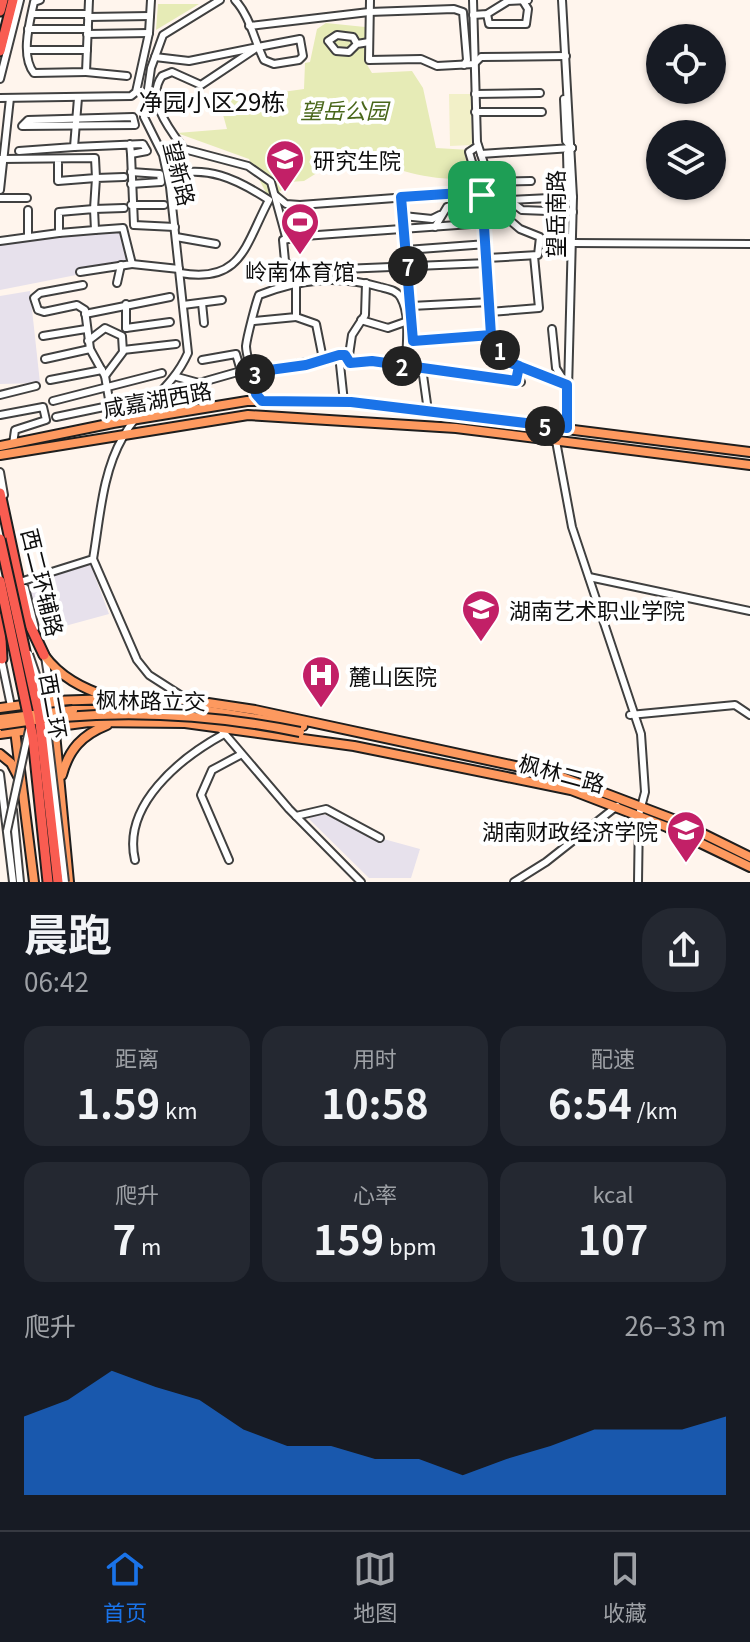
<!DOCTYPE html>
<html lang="zh">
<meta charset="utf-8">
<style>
body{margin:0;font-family:Georgia,"Noto Sans SC",serif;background:#242831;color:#f1f3f6;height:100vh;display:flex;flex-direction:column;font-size:30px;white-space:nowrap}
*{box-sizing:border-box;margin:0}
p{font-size:26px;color:#9ea1a6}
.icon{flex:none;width:44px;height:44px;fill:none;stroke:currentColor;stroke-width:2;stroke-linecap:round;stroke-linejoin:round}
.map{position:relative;height:882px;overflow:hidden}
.panel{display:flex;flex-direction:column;background:#171b24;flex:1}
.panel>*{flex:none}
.tools{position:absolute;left:646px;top:24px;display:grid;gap:16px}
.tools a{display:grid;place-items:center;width:80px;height:80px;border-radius:50%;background:#171b24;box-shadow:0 2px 6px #0004;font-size:40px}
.pin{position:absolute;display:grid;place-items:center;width:68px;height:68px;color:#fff;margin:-34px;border-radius:16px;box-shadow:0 4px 12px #0006}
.km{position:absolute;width:40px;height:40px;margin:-20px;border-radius:50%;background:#222;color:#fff;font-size:22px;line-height:40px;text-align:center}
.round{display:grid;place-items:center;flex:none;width:84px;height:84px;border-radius:32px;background:#242831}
.head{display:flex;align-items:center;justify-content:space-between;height:136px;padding:0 24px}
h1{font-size:44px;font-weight:700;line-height:60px}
.stats{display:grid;grid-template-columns:repeat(3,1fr);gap:12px;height:136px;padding:8px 24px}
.stats div{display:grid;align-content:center;border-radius:20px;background:#242831;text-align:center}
.stats b{font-size:40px;font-weight:700}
.stats small{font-size:22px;font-weight:400}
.stats p{font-size:22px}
.chart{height:224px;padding:16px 24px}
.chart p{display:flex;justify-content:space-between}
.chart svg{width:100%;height:144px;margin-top:8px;fill:#1a73e8;opacity:.7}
.menu{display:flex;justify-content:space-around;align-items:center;height:112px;border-top:2px solid #363941;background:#171b24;font-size:22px;color:#9ea1a6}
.menu a{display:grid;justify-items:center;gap:4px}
.menu .selected{color:#1a73e8}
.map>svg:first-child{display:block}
.industrial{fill:#e7e1ec}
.green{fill:#e6ebb6}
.pitch{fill:#f2f0c8}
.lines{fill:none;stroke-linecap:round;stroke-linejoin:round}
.minor-casing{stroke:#404040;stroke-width:10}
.major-casing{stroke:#1e1e1e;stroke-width:12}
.highway-casing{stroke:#1e1e1e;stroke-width:13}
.minor{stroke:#fff;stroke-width:6}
.major{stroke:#fd995f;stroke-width:8}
.highway{stroke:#f95c51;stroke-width:9}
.minor-bridge-casing{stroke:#404040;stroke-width:10;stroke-linecap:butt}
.major-bridge-casing{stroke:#1e1e1e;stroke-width:12;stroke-linecap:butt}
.highway-bridge-casing{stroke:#1e1e1e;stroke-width:13;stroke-linecap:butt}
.minor-bridge{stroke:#fff;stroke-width:6}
.major-bridge{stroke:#fd995f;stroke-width:8}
.highway-bridge{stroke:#f95c51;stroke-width:9}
.route-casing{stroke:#fff;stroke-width:16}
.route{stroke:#1a73e8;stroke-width:10}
.labels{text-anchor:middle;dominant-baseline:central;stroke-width:8;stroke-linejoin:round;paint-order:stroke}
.park-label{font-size:22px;font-style:italic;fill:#49671b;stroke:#fff}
.poi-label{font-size:22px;fill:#0d0d0d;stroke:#fff;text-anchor:start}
.street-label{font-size:22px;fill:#0d0d0d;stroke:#fff}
.neighbourhood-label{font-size:24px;fill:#0d0d0d;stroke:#fff}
</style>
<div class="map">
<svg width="750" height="882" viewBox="0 0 750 882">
<rect width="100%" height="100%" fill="#fff5ed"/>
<g class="industrial">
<path d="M124 230 132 264 0 290V245Z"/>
<path d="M30 291 40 383 0 384V296Z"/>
<path d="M90 563 109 614 43 632 27 582Z"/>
<path d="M323 814 380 838 420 849 411 878H369L308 818Z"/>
</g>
<g class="green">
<path d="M158 4H199L156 30Z"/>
<path d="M326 23 365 27 366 63 372 73 412 71 423 88 436 148 470 150 480 177C435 184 396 170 354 154L347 166 320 171 304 181 289 182 274 198 266 193 249 159 177 133 227 129 222 111 232 99 304 89 305 63 310 62 317 29Z"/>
</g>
<path class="pitch" d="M449 94H471L472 145 450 146Z"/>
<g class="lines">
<g class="minor-casing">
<g id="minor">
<path d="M40 0 34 2C30 21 20 56 34 73L86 72 89 0"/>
<path d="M370 0 369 60 421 59 437 66 474 64 481 57 566 56"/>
<path d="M473 0 477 142 490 182 509 200 550 198"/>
<path d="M562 0 573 197 567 428"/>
<path d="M32 14H88"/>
<path d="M487 14 489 24H526L528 9 523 1"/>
<path d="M473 15 487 14 508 1 528 0"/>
<path d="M88 17 150 16"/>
<path d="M249 26 369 12 454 9 463 12 467 60 464 65"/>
<path d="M28 29H88"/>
<path d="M87 34 149 33"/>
<path d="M357 44 353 37 337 35 328 41 336 51 349 52 357 44 369 42"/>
<path d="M258 47 201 85 172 72 162 76C145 99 170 130 184 149L248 166 271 182 286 237"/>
<path d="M28 50H87"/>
<path d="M155 57 189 61 258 47 300 39 303 56 299 60 274 64 264 60C254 40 250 16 235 0"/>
<path d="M86 72 127 76"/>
<path d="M0 79 20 0"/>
<path d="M475 94 540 93"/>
<path d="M0 98 131 96 136 92 149 33 151 0"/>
<path d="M564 99 566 141 572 148"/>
<path d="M475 112H542"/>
<path d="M133 117 135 125 22 126 28 120Z"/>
<path d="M478 146 469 152 482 195"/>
<path d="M74 147 143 144 147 151 131 154 130 144"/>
<path d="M572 148 567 153 568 192 573 197"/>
<path d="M19 151 74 147 78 98"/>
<path d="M131 154 134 225 175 227"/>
<path d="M481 154 572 148"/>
<path d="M1 159 95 158 96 178 58 181V159"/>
<path d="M131 172 160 174 161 182 131 184"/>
<path d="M168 176C206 164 237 179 269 200 245 245 242 284 180 273"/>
<path d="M490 182 531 181"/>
<path d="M0 190 10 98"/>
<path d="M275 195 286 204 300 205"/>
<path d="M401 197 413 341 491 335"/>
<path d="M0 198H27"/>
<path d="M509 200 522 210 573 212"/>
<path d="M131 205H164"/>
<path d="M124 208 94 209 96 178 124 177"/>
<path d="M94 209 95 230 59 233V212Z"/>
<path d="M28 210V237"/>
<path d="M403 216 432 219 440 215"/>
<path d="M485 223 304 236 300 205 476 192 482 195 484 205 491 335 506 361 567 385"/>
<path d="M435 227 447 207 460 202 493 206 520 229 540 237 538 255 487 258"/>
<path d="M304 236 283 240 285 261 294 271 488 263"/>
<path d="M176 237 216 244"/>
<path d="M0 241 59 233"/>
<path d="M572 243 750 244"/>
<path d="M406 250 487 244"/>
<path d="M132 264 179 269"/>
<path d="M80 272 132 264 123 228 95 230"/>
<path d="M117 283 121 265"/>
<path d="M83 285 40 293 34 298 38 310 44 312 77 305 85 310 90 349 105 376 113 423"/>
<path d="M202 303 204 323"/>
<path d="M126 304V328"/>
<path d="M183 305 222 300"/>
<path d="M411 306 490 302"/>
<path d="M490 312 539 308 534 256"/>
<path d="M85 314 170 297"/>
<path d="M361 320 388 328 405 322"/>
<path d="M254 321 296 317V283"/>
<path d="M126 328 170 322"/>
<path d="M552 329 556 368 565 382"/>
<path d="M43 336 86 329"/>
<path d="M88 341 105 328 122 336 123 352 105 376"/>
<path d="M123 350 176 344"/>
<path d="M339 355 344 402"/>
<path d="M345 355 350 363 372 361 388 366H406"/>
<path d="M45 359 90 349"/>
<path d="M323 359 349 355 352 335 365 315 366 283"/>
<path d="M422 368 428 411"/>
<path d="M255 372 323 359 316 324 296 317"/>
<path d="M177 377 199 383 241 371 236 354 202 360"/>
<path d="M50 380 102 370"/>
<path d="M0 395 36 386"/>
<path d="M53 401 162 373"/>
<path d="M262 401C257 396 246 354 246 346 247 337 256 302 259 295 300 279 338 275 380 287 388 289 397 290 401 298 411 316 406 346 406 366L521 382"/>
<path d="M0 415 43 407 46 420 15 430 13 444"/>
<path d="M56 417 147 398"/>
<path d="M556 441 572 527 641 734 645 792 639 815 638 882"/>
<path d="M0 472 4 495"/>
<path d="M93 559 137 660 149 675 188 700"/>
<path d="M589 577 750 611"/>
<path d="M23 581 93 559C100 518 102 473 123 437 140 405 171 391 188 353L170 187 163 155 144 117 151 68 163 35 220 0"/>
<path d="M25 588 35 628"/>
<path d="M45 657 52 701"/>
<path d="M1 658 11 706"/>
<path d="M630 715 735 705 750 715"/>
<path d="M219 727 289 809 361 882"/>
<path d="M0 774 13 882"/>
<path d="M13 810 20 882"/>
<path d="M296 816 326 809 380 838"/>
<path d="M135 860C122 805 180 758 224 734"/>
<path d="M229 860 201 795 212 770 240 755"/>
<path d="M514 882 546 862 617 806"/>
</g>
</g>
<g class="major-casing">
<g id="major">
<path d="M0 446 113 423 247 401 351 402 750 452"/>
<path d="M0 455 248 415 456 428 750 465"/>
<path d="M44 655C60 677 82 688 108 697"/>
<path d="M52 701 69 882"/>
<path d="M0 708 52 701 112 699 188 700 255 710 557 775 673 819 750 857"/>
<path d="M73 710H203L303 726"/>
<path d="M15 730 34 882"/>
<path d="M0 734 89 722 185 723 354 746 571 790 667 827 750 867"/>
<path d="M0 754 11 763 21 782"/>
<path d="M62 775C69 749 82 735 107 725"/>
</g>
</g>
<g class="highway-casing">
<g id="highway">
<path d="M0 11 3 0"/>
<path d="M0 51 13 0"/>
<path d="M0 493 27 619 44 655"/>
<path d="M0 618 2 659"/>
</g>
</g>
<use href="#minor" class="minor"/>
<use href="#major" class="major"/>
<use href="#highway" class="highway"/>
<g class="minor-bridge-casing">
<g id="minor-bridge">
<path d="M29 654 43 695 65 882"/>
<path d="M7 831 29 730"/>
</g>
</g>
<g class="major-bridge-casing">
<g id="major-bridge">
<path d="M0 719 73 710"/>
<path d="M0 725C99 708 202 712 300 732"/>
</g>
</g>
<g class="highway-bridge-casing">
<g id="highway-bridge">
<path d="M0 539 39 714 58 882"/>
<path d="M0 581 33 738 48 882"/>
</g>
</g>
<use href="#minor-bridge" class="minor-bridge"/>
<use href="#major-bridge" class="major-bridge"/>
<use href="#highway-bridge" class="highway-bridge"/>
</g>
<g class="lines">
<g class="route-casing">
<path id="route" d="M482 195 491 335 506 361 519 366 516 381 372 361 350 363 345 355H339L306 365 255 372 256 394 262 401 351 402 567 428V385L506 361 491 335 413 341 401 197 476 192 482 195"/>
</g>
<use href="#route" class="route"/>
</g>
<defs>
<g id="university-pin" transform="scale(2)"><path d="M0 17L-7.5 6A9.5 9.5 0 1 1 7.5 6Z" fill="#c22067" stroke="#fff"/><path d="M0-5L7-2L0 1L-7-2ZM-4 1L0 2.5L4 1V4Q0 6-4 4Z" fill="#fff"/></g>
<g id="stadium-pin" transform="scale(2)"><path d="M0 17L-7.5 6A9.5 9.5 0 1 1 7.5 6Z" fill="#c22067" stroke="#fff"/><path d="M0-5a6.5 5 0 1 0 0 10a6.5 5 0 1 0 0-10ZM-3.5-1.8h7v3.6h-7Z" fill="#fff"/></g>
<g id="hospital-pin" transform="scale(2)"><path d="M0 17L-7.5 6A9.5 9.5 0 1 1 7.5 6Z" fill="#c22067" stroke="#fff"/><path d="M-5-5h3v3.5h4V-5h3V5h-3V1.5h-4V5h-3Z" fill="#fff"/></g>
</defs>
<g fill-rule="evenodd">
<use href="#university-pin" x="285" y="159"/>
<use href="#stadium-pin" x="300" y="222"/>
<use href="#university-pin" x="481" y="609"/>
<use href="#hospital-pin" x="321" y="675"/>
<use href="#university-pin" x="686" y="830"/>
</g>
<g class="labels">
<g class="park-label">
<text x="344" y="109">望岳公园</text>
</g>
<g class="poi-label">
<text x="313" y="159">研究生院</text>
<text x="300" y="270" text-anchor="middle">岭南体育馆</text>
<text x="509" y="609">湖南艺术职业学院</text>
<text x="349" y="675">麓山医院</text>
<text x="658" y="830" text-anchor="end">湖南财政经济学院</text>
</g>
<g class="street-label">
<text transform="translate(181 173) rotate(76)">望新路</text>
<text transform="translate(554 214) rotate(-90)">望岳南路</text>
<text transform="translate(157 398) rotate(-10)">咸嘉湖西路</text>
<text transform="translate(44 582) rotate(76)">西二环辅路</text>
<text transform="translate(151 699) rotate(1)">枫林路立交</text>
<text transform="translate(55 706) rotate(80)">西二环</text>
<text transform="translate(562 772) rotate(15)">枫林二路</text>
</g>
<g class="neighbourhood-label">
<text x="212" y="100">净园小区29栋</text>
</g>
</g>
</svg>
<div class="tools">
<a><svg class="icon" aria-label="locate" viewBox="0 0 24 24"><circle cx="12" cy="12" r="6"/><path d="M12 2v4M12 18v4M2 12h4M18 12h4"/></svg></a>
<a><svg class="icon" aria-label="layers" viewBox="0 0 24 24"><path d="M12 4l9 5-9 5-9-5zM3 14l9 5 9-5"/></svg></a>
</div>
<div class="pin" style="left:482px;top:195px;background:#1e9e55"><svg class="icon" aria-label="arrive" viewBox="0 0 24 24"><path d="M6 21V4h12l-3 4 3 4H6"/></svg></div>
<b class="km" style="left:500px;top:350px">1</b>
<b class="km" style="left:402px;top:366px">2</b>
<b class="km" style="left:255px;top:374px">3</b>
<b class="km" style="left:545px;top:426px">5</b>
<b class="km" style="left:408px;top:266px">7</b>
</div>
<section class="panel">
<div class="head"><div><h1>晨跑</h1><p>06:42</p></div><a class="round"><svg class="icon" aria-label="share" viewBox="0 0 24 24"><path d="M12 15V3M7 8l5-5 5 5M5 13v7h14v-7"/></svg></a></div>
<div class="stats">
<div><p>距离</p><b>1.59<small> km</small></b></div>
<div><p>用时</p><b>10:58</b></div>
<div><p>配速</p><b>6:54<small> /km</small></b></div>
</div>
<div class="stats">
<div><p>爬升</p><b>7<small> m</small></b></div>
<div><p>心率</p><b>159<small> bpm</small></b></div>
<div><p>kcal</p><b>107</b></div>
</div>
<div class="chart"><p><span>爬升</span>26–33 m</p>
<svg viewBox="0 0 160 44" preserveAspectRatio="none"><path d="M0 44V20L10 15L20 6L30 11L40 15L50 24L60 29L70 29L80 33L90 33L100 38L110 33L120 29L130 24L140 24L150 24L160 20V44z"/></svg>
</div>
</section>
<nav class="menu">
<a class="selected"><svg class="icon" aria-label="home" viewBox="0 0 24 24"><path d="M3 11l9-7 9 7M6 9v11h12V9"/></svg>首页</a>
<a><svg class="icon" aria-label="map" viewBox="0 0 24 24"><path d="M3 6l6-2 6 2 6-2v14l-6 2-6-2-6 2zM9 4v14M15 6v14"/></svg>地图</a>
<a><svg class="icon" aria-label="saved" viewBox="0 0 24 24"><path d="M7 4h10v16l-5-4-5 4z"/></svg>收藏</a>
</nav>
